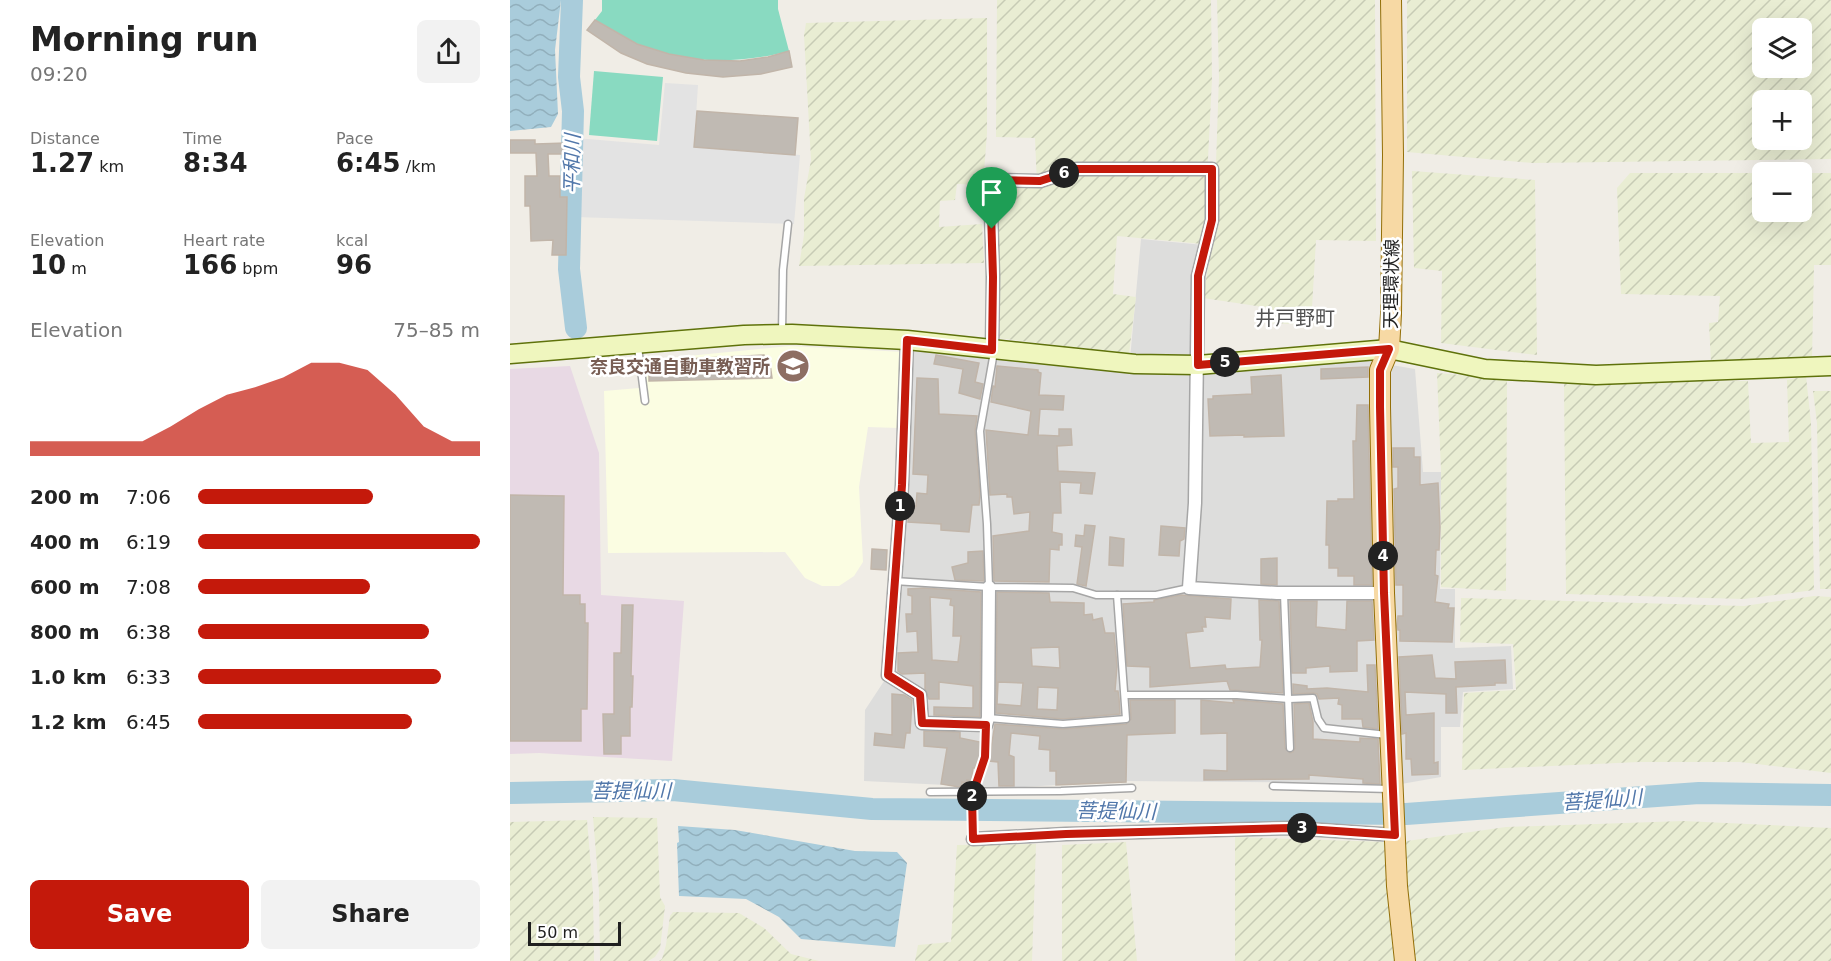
<!DOCTYPE html>
<meta charset="utf-8">
<style>
body{margin:0;font-family:"DejaVu Sans","Noto Sans JP",sans-serif;background:#f2f2f2;color:#222;height:100vh;display:flex;flex-direction:column;font-size:22px;white-space:nowrap}
*{box-sizing:border-box;margin:0}
p{font-size:20px;color:#767676}
.icon{flex:none;width:33px;height:33px;fill:none;stroke:currentColor;stroke-width:2;stroke-linecap:round;stroke-linejoin:round}
.map{position:relative;flex:1;overflow:hidden}
.drawer{display:flex;flex-direction:column;background:#fff;width:510px}
.drawer>*{flex:none}
.tools{position:absolute;left:1242px;top:18px;display:grid;gap:12px}
.tools a{display:grid;place-items:center;width:60px;height:60px;border-radius:9px;background:#fff;box-shadow:0 6px 24px #0002;font-size:30px}
.scale{position:absolute;left:18px;bottom:15px;width:93px;box-sizing:border-box;padding-left:6px;border:3px solid #1f1f1f;border-top:0;font-size:16px;line-height:21px;white-space:nowrap;color:#1f1f1f;-webkit-text-stroke:4px #fff;paint-order:stroke}
.pin{position:absolute;display:grid;place-items:center;width:51px;height:51px;color:#fff;margin:-62px -26px;border-radius:50% 50% 50% 0;rotate:-45deg;box-shadow:0 0 6px #0007}
.pin .icon{rotate:45deg}
.km{position:absolute;width:30px;height:30px;margin:-15px;border-radius:50%;background:#222;color:#fff;font-size:16px;line-height:30px;text-align:center}
.round{display:grid;place-items:center;flex:none;width:63px;height:63px;border-radius:9px;background:#f2f2f2}
.headline{display:flex;align-items:center;justify-content:space-between;height:102px;padding:0 30px}
h1{font-size:33px;font-weight:700;line-height:45px}
.figures{display:grid;grid-template-columns:repeat(3,1fr);gap:9px;height:102px;padding:6px 30px}
.figures div{display:grid;align-content:center}
.figures b{font-size:26px;font-weight:700}
.figures small{font-size:16px;font-weight:400}
.figures p{font-size:16px}
.chart{height:168px;padding:12px 30px}
.chart p{display:flex;justify-content:space-between}
.chart svg{width:100%;height:108px;margin-top:6px;fill:#c4190b;opacity:.7}
.button{display:flex;gap:12px;margin-top:auto;padding:12px 30px}
.button a{flex:1;height:69px;border-radius:9px;background:#c4190b;color:#fff;font-size:24px;font-weight:700;line-height:69px;text-align:center}
.button a+a{background:#f2f2f2;color:#222}
ul{padding:0 30px;list-style:none;font-size:20px}
li{display:grid;grid-template-columns:96px 72px 1fr;align-items:center;height:45px}
li i{height:15px;border-radius:8px;background:#c4190b}
main{display:flex;flex:1;min-height:0}
.map>svg:first-child{display:block}
.residential{fill:#dddddc}
.industrial{fill:#e8d9e4}
.education{fill:#fbfde2}
.farmland{fill:url(#farmland-furrows);fill-rule:evenodd}
.pitch{fill:#89dac1}
.parking{fill:#e3e3e3}
.water{fill:url(#water-waves)}
.lines{fill:none;stroke-linecap:round;stroke-linejoin:round}
.river{stroke:#a9ccdb;stroke-width:22}
.building{fill:#c0bab3;stroke:#c1b5a9;stroke-width:1.5;fill-rule:evenodd}
.lane-casing{stroke:#a6a6a6;stroke-width:9}
.street-casing{stroke:#a6a6a6;stroke-width:15}
.secondary-casing{stroke:#5f720b;stroke-width:21}
.primary-casing{stroke:#936f08;stroke-width:22}
.lane{stroke:#fff;stroke-width:6}
.street{stroke:#fff;stroke-width:12}
.secondary{stroke:#eff6be;stroke-width:18}
.primary{stroke:#f7d9a4;stroke-width:20}
.route-casing{stroke:#fff;stroke-width:12}
.route{stroke:#c4190b;stroke-width:8}
.labels{text-anchor:middle;dominant-baseline:central;stroke-width:5;stroke-linejoin:round;paint-order:stroke}
.street-label{font-size:18px;fill:#1f1f1f;stroke:#fff}
.education-label{font-size:18px;font-weight:bold;fill:#785e54;stroke:#fff;text-anchor:end}
.water-label{font-size:20px;font-style:italic;fill:#5177aa;stroke:#fff}
.neighbourhood-label{font-size:20px;fill:#525252;stroke:#fff}
</style>
<main>
<section class="drawer">
<div class="headline"><div><h1>Morning run</h1><p>09:20</p></div><a class="round"><svg class="icon" aria-label="share" viewBox="0 0 24 24"><path d="M12 15V3M7 8l5-5 5 5M5 13v7h14v-7"/></svg></a></div>
<div class="figures">
<div><p>Distance</p><b>1.27<small> km</small></b></div>
<div><p>Time</p><b>8:34</b></div>
<div><p>Pace</p><b>6:45<small> /km</small></b></div>
</div>
<div class="figures">
<div><p>Elevation</p><b>10<small> m</small></b></div>
<div><p>Heart rate</p><b>166<small> bpm</small></b></div>
<div><p>kcal</p><b>96</b></div>
</div>
<div class="chart"><p><span>Elevation</span>75–85 m</p>
<svg viewBox="0 0 160 44" preserveAspectRatio="none"><path d="M0 44V38L10 38L20 38L30 38L40 38L50 32L60 25L70 19L80 16L90 12L100 6L110 6L120 9L130 19L140 32L150 38L160 38V44z"/></svg>
</div>
<ul>
<li><b>200 m</b>7:06<i style="width:62%"></i></li>
<li><b>400 m</b>6:19<i style="width:100%"></i></li>
<li><b>600 m</b>7:08<i style="width:61%"></i></li>
<li><b>800 m</b>6:38<i style="width:82%"></i></li>
<li><b>1.0 km</b>6:33<i style="width:86%"></i></li>
<li><b>1.2 km</b>6:45<i style="width:76%"></i></li>
</ul>
<div class="button"><a>Save</a><a>Share</a></div>
</section>
<div class="map">
<svg width="1321" height="961" viewBox="0 0 1321 961">
<defs>
<pattern id="farmland-furrows" width="10" height="10" patternUnits="userSpaceOnUse" patternTransform="scale(1.5)"><rect width="10" height="10" fill="#e9edd3"/><path d="M-1 1l2-2M0 10L10 0M9 11l2-2" fill="none" stroke="#c7cbb5"/></pattern>
<pattern id="water-waves" width="16" height="10" patternUnits="userSpaceOnUse" patternTransform="scale(1.5)"><rect width="16" height="10" fill="#a9ccdb"/><path d="M0 5q4-4 8 0t8 0" fill="none" stroke="#91afbc"/></pattern>
</defs>
<rect width="100%" height="100%" fill="#f0ede6"/>
<path class="residential" d="M631 239 694 245 681 370 723 366 858 361 905 369 913 472H931L930 589H945V648L1001 646 1003 689 953 692 950 727H931V777L880 786 843 783 613 781 497 788 354 781 355 710 382 669 404 349 410 347 537 365 619 370Z"/>
<path class="industrial" d="M60 366 89 453 91 595 174 601 162 761 29 753 0 754V369Z"/>
<path class="education" d="M279 346 394 352 388 428 358 427 349 487 353 562 344 576 329 586H312L295 578 275 552 98 553 94 391 129 388 127 361Z"/>
<g class="farmland">
<path d="M487 0H701L702 79 698 159 699 188 693 244 607 236 603 294 626 297 619 354 487 338 488 189 527 185 525 138 486 137Z"/>
<path d="M707 0H865L866 241 806 240 801 325 760 323V308L693 298 706 218 708 186 706 163 709 77Z"/>
<path d="M897 0H1321V159L1023 163 897 152ZM1252 28H1292V68H1252ZM1252 100H1292V140H1252Z"/>
<path d="M477 18V133L473 185 447 184 445 200 430 201 429 227 472 224 474 263 289 266 294 235V198L301 160 294 35 296 23Z"/>
<path d="M902 171 1025 180 1027 355 931 343 932 271 904 268Z"/>
<path d="M1120 173H1252V212H1292V173H1321V265H1304L1302 359 1201 363 1199 323 1208 322 1210 296 1111 294 1107 188Z"/>
<path d="M927 373 997 379 996 591 931 587V470Z"/>
<path d="M1296 376 1301 423 1304 590 1234 599 1056 594 1054 383 1238 381 1241 443 1279 442 1277 380Z"/>
<path d="M1303 391H1321V589H1310L1307 423Z"/>
<path d="M1304 596 1321 597V773L1230 762H1129L952 770 954 693 1006 690 1003 644 950 642 951 598 1234 606Z"/>
<path d="M83 817 147 818 150 897 155 906 150 949 145 957 138 961H90L89 890Z"/>
<path d="M77 820 83 893 84 961H0V822Z"/>
<path d="M1173 821 1321 828V961H898L890 842 996 827Z"/>
<path d="M725 837 879 842 890 961H725Z"/>
<path d="M616 842 627 961H552V845Z"/>
<path d="M526 844 522 961H405L408 945 441 942 447 845Z"/>
<path d="M163 912 229 913 254 928 281 954 309 961H149L152 959 156 945 160 916Z"/>
</g>
<g class="pitch">
<path d="M92 0H268V9L279 51C232 64 170 65 125 43 111 36 98 27 85 20L92 11Z"/>
<path d="M84 71 153 77 147 141 79 135Z"/>
</g>
<path class="parking" d="M155 83 188 85 184 147 290 155 284 224 65 217 66 138 149 145Z"/>
<g class="water">
<path d="M0 0H51L45 50 48 114 41 127 0 131Z"/>
<path d="M168 826 225 830 345 851 387 852 397 863 385 947 291 939 269 917 236 899 169 896 167 843 169 842Z"/>
</g>
<g class="lines">
<g class="river">
<path d="M62 0 59 77 63 111 59 269 66 328"/>
<path d="M0 793 163 790 362 809 896 814 1189 793 1321 795"/>
</g>
</g>
<g class="building">
<path d="M85 20 127 44 159 54 194 60 230 61 258 57 279 51 282 67 251 74 213 77 176 73 137 64 111 53 77 30Z"/>
<path d="M187 111 288 118 285 155 184 147Z"/>
<path d="M0 140H25V144L56 143V154H38L39 176H50V197H57L56 255H42L43 240 21 241 20 206H15V176H27L26 153H0Z"/>
<path d="M254 355 255 362 260 364 262 378 139 381V361Z"/>
<path d="M426 355 469 363 465 382 473 384 470 399 449 393 453 369 424 364Z"/>
<path d="M487 366 528 370V372L531 373 529 395 554 396 553 410 530 409 528 435 549 436V429H561L562 445 547 446 548 471 585 473 582 494 570 493 571 483 550 482 551 513H543L542 532 552 534V545H549V550L540 549 539 582 484 581 483 536 519 531 520 512 504 514 502 497H497V494L480 495 476 430 518 435 521 411 481 402 483 386 485 387Z"/>
<path d="M858 367V377L811 379V369Z"/>
<path d="M771 375 774 436 734 437V435L700 436 698 399H703V396L742 394 741 377Z"/>
<path d="M407 378 428 379 429 414 467 416 465 431 470 495 469 505H462L459 532 431 530V524L398 522 399 506H406L407 493 417 494 418 475 403 474Z"/>
<path d="M847 405H858L862 585H844V576H828V568H819V545H816L817 501H828V499H844L843 441H846Z"/>
<path d="M883 448H904V457H910V485L928 483 930 527 929 550H926L925 575 928 576 925 602 939 604 938 608H944L942 642 890 641V630H888L887 626 888 616H893V585H886L884 489 888 488V467H883Z"/>
<path d="M0 495 54 496 53 595H70V604H75V623H78L77 709H71V741H0Z"/>
<path d="M575 525 585 526 576 586 567 584 572 547 565 546 566 535 574 536Z"/>
<path d="M651 526 675 528 674 539 670 541 669 556 649 555Z"/>
<path d="M600 537 614 539 613 566 599 565Z"/>
<path d="M362 549 377 550 376 570 361 569Z"/>
<path d="M473 551 474 581 445 580 442 567 458 563V552Z"/>
<path d="M767 558V585L751 584V559Z"/>
<path d="M414 588 471 592 470 717 424 715V707L463 708V686L429 682V699H419L415 689V673L392 674 388 671V653L408 652 407 631 397 632 396 614H402V596L398 595V589ZM420 597 441 599 440 605 444 606 443 636H451L448 662 422 660Z"/>
<path d="M487 592 539 593 540 602 574 603V615L582 614 583 620 592 618 595 633H604L607 666 605 691H608L609 698 610 714 553 719 486 713ZM549 647 550 668 522 666 521 648ZM488 682 513 683 511 706 487 704ZM528 687 548 688 547 710 527 709Z"/>
<path d="M671 595 721 599 720 619 695 617 696 627H692L693 631 676 633 680 668 715 665 716 669 750 667 752 640H750L749 600 769 601 773 693 720 690 717 681 640 687V667L617 666 613 604 644 602V600Z"/>
<path d="M780 601H807L806 627 836 630 837 601H862L864 640 847 641V671L820 672V666L796 668V673H782Z"/>
<path d="M112 605H123L121 676H123L122 707H120V736H111V754H94L93 714H104V653H111Z"/>
<path d="M922 655 925 678 946 679 945 662 995 660 996 683H985V685L946 687 947 713H936V694L895 692 896 715 924 713V763L928 762V774L902 775 901 759H896V733L892 734 889 657Z"/>
<path d="M857 665H865L868 729 853 727 852 719H832V705L828 704 829 698 809 699 807 694 803 693 783 694V684L797 686V689L817 688 858 692Z"/>
<path d="M382 694 394 695 402 700 400 733H396L394 748 364 745 365 733 382 735Z"/>
<path d="M620 700H665V733L617 735 616 782 546 785V771H540V750L529 749 530 736 501 733 499 755 504 757V786H489L488 762 479 761 485 724 553 729 616 724 621 719Z"/>
<path d="M691 700 724 703 723 700H727L773 704 775 748 780 753 783 752 785 748 784 704 799 703 803 722V739L850 742V738L868 739 870 784 853 783V779L840 778 799 775V779L694 780V770L717 771V733L691 734Z"/>
<path d="M414 731 450 732V738L470 742V756L465 768H463L461 781 457 780V783L452 782V786L449 787 431 784 437 748 414 746Z"/>
</g>
<g class="lines">
<g class="lane-casing">
<g id="lane">
<path d="M272 333 273 270 278 224"/>
<path d="M128 347 135 401"/>
<path d="M384 581 479 587 563 588 586 595H646L679 588"/>
<path d="M479 587 477 524 470 431 484 352"/>
<path d="M774 594 780 748"/>
<path d="M615 695H727L779 699 803 698 808 719 814 728 877 735"/>
<path d="M478 718 553 724 616 719 607 595"/>
<path d="M763 786 880 789"/>
<path d="M420 792 551 791 622 788"/>
<path d="M463 839 462 792 475 757 476 725"/>
</g>
</g>
<g class="street-casing">
<g id="street">
<path d="M397 340 392 485 378 675 410 695 412 723 476 725 478 718 479 587"/>
<path d="M482 350 483 277 480 180 530 181 567 169H702V220L688 276 685 503 679 588 767 593H874"/>
<path d="M463 839 556 834 782 828 885 835"/>
</g>
</g>
<g class="secondary-casing">
<path id="secondary" d="M0 354 234 335 282 334 397 340 625 364 688 365 879 349 975 369 1086 375 1321 366"/>
</g>
<g class="primary-casing">
<path id="primary" d="M881 0 883 155 881 314 879 349 870 370V407L874 593 887 886 895 961"/>
</g>
<use href="#lane" class="lane"/>
<use href="#street" class="street"/>
<use href="#secondary" class="secondary"/>
<use href="#primary" class="primary"/>
</g>
<g class="lines">
<g class="route-casing">
<path id="route" d="M567 169H702V220L688 276V365L879 349 870 370V407L874 593 885 835 782 828 556 834 463 839 462 796 475 757 476 725 412 723 410 695 378 675 392 485 397 340 482 350 483 277 480 180 530 181Z"/>
</g>
<use href="#route" class="route"/>
</g>
<defs>
<g id="school-disc" transform="scale(1.725)"><circle r="9.5" fill="#8d6e63" stroke="#fff"/><path d="M0-5L7-2L0 1L-7-2ZM-4 1L0 2.5L4 1V4Q0 6-4 4Z" fill="#fff"/></g>
</defs>
<g fill-rule="evenodd">
<use href="#school-disc" x="283" y="366"/>
</g>
<g class="labels">
<g class="street-label">
<text transform="translate(881 284) rotate(-89)">天理環状線</text>
</g>
<g class="education-label">
<text x="260" y="366">奈良交通自動車教習所</text>
</g>
<g class="water-label">
<text transform="translate(62 164) rotate(-89)">平和川</text>
<text x="121" y="791">菩提仙川</text>
<text transform="translate(1092 800) rotate(-4)">菩提仙川</text>
<text transform="translate(606 811) rotate(1)">菩提仙川</text>
</g>
<g class="neighbourhood-label">
<text x="785" y="318">井戸野町</text>
</g>
</g>
</svg>
<div class="tools">
<a><svg class="icon" aria-label="layers" viewBox="0 0 24 24"><path d="M12 4l9 5-9 5-9-5zM3 14l9 5 9-5"/></svg></a>
<a>+</a>
<a>−</a>
</div>
<div class="scale">50 m</div>
<div class="pin" style="left:482px;top:229px;background:#1e9e55"><svg class="icon" aria-label="arrive" viewBox="0 0 24 24"><path d="M6 21V4h12l-3 4 3 4H6"/></svg></div>
<b class="km" style="left:390px;top:506px">1</b>
<b class="km" style="left:462px;top:796px">2</b>
<b class="km" style="left:792px;top:828px">3</b>
<b class="km" style="left:873px;top:556px">4</b>
<b class="km" style="left:715px;top:362px">5</b>
<b class="km" style="left:554px;top:173px">6</b>
</div>
</main>
